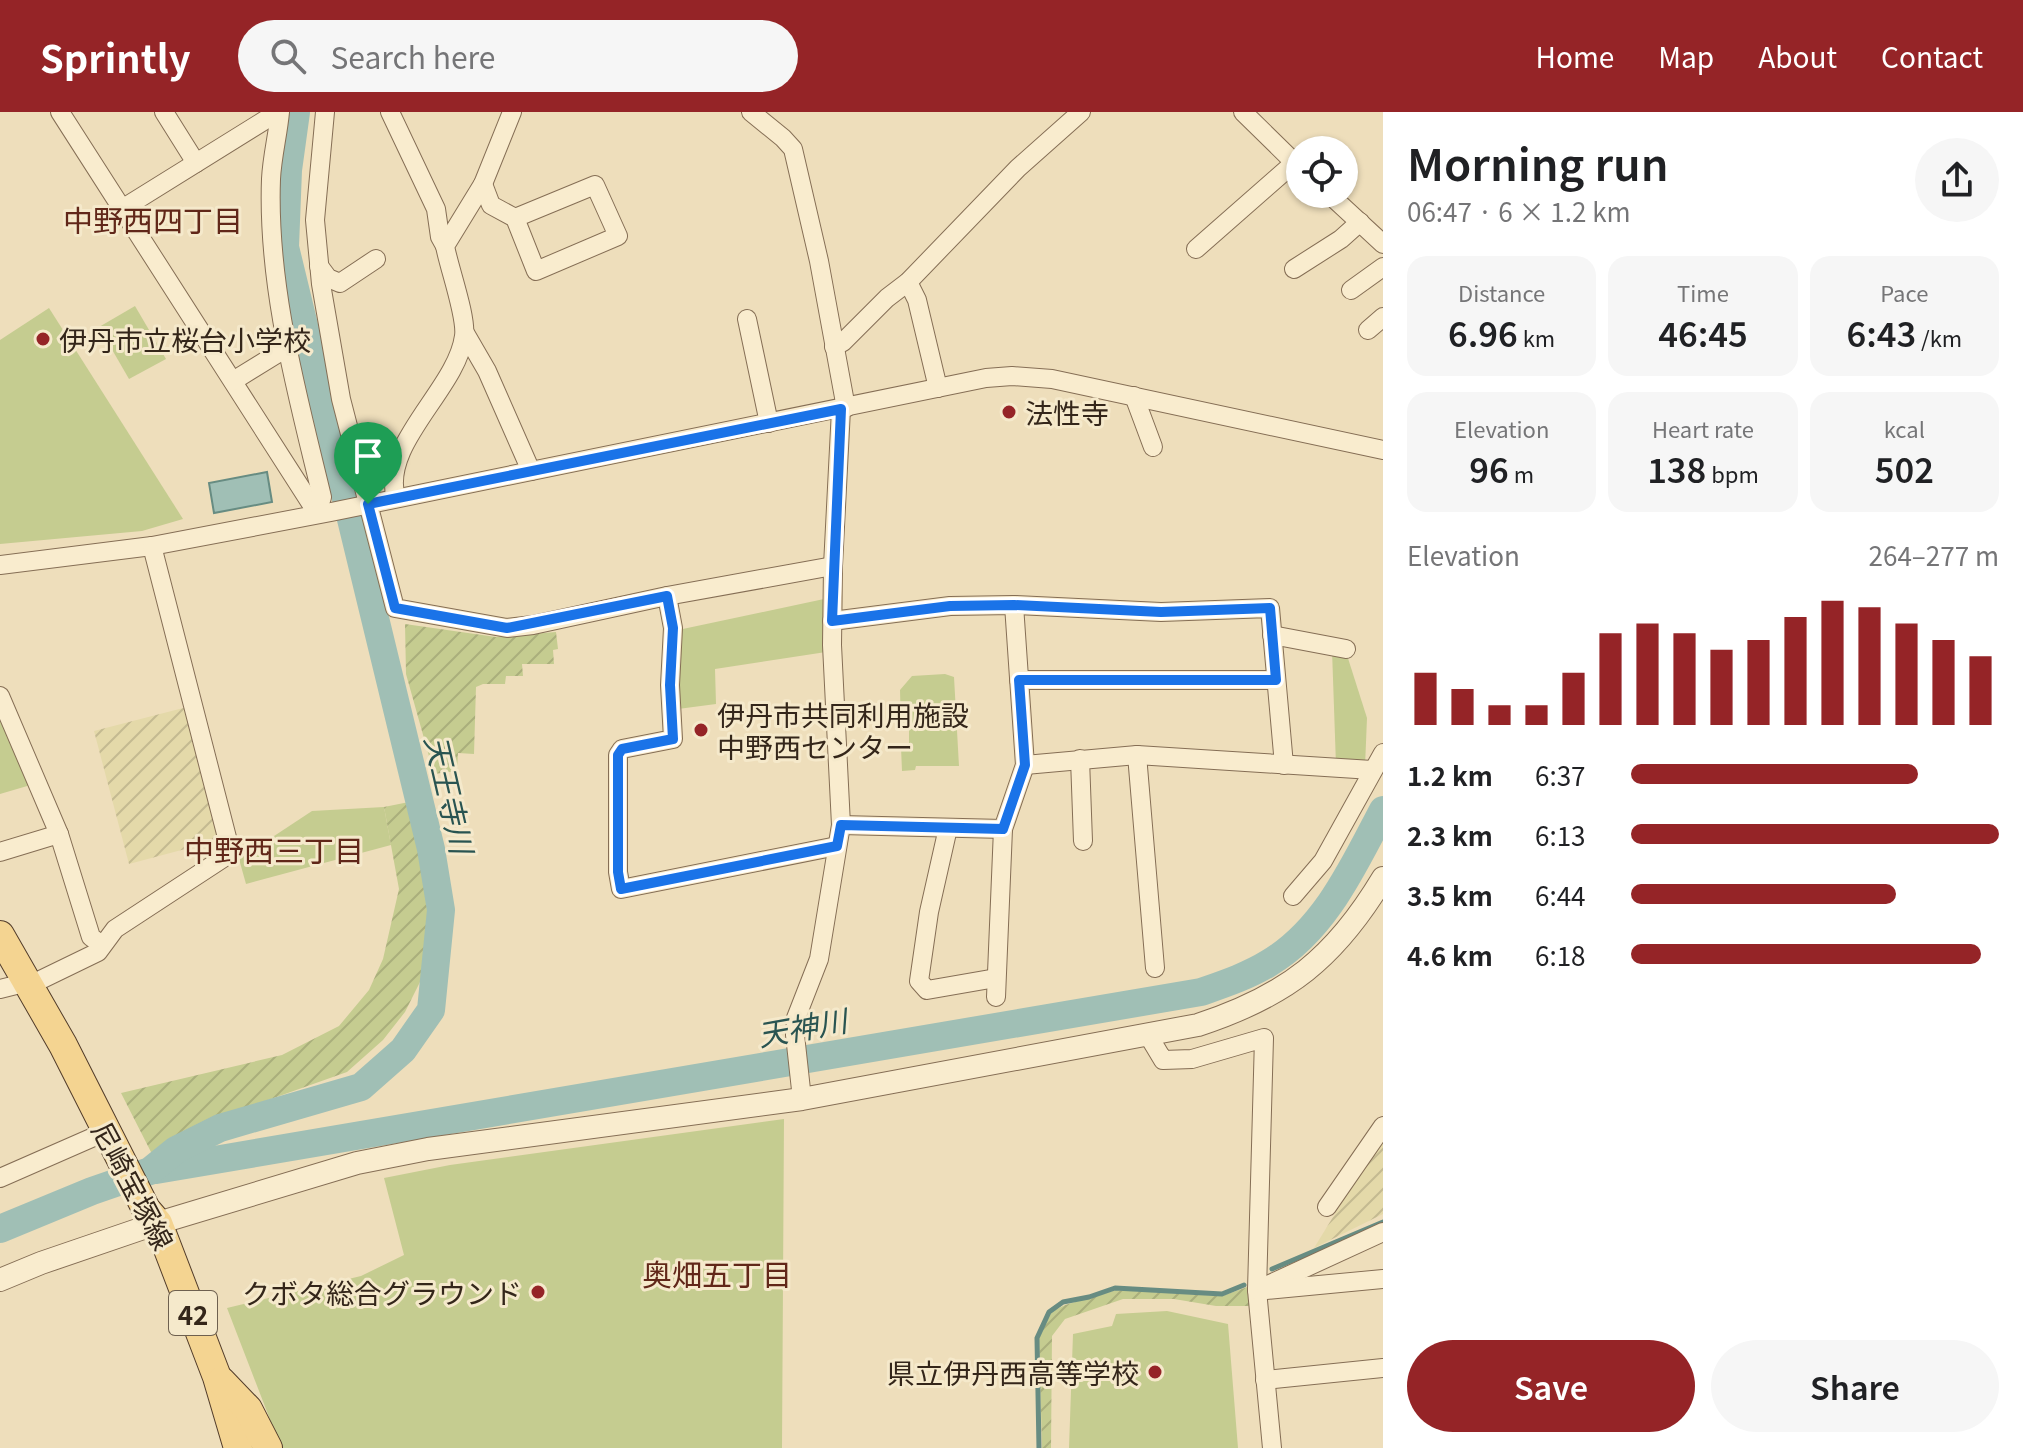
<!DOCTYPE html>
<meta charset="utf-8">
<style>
body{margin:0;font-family:Georgia,"Noto Sans JP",serif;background:#f6f6f6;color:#202124;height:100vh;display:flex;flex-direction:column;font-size:30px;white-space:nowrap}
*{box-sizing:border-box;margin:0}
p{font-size:26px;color:#757577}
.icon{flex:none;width:44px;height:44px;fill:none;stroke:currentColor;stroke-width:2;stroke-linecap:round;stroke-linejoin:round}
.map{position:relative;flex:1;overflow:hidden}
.panel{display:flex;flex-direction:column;background:#fff;width:640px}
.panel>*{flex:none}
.tools{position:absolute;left:1286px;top:24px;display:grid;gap:16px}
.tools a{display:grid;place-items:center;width:72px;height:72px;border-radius:50%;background:#fff;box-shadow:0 2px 6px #0004;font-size:40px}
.pin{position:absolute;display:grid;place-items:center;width:68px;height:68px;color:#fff;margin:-82px -34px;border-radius:50% 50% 50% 0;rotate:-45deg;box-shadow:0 0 8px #0007}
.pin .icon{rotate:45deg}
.round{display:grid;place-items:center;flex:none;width:84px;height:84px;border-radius:42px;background:#f6f6f6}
.summary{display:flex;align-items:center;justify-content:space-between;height:136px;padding:0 24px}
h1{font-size:44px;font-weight:600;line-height:60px}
.stats{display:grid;grid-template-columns:repeat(3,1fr);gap:12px;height:136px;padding:8px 24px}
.stats div{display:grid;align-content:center;border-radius:20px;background:#f6f6f6;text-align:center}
.stats b{font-size:34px;font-weight:600}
.stats small{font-size:22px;font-weight:400}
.stats p{font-size:22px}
.chart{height:224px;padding:16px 24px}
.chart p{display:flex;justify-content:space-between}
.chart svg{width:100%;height:144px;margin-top:8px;stroke:#952427;stroke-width:6}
.action{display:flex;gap:16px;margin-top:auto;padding:16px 24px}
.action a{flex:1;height:92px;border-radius:48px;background:#952427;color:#fff;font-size:32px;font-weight:600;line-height:92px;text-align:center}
.action a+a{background:#f6f6f6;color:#202124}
ul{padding:0 24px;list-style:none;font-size:26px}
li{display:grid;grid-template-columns:128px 96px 1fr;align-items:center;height:60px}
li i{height:20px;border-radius:10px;background:#952427}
header{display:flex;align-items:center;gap:48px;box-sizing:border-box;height:112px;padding:0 40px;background:#952427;color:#fff}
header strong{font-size:38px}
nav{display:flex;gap:44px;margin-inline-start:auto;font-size:28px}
.search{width:560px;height:72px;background:#f6f6f6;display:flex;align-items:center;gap:20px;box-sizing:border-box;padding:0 28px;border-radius:44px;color:#757577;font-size:30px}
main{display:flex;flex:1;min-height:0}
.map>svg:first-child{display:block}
.farmland{fill:url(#farmland-furrows)}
.green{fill:#c5cc90}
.garden{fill:url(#garden-furrows)}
.water{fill:#a0bfb5;stroke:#678c82;stroke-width:2}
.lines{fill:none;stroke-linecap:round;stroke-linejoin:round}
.stream{stroke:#678c82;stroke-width:5}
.river{stroke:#a0bfb5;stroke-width:28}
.minor-casing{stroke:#856e55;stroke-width:20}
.tertiary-casing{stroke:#856e55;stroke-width:24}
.primary-casing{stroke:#523c2a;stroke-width:30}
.minor{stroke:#f9ecce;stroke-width:18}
.tertiary{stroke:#f9ecce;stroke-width:22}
.primary{stroke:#f4d491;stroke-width:28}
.route-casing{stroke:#fff;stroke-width:16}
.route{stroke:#1a73e8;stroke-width:10}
.poi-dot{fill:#952427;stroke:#f5e9cb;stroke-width:3}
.labels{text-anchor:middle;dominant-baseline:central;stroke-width:6;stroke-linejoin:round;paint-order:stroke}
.shield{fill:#f5e9cb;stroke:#6e604f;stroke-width:2}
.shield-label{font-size:26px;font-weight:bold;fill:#34261a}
.poi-label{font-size:28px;fill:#34261a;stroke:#f5e9cb;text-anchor:start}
.street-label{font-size:28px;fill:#34261a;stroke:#f5e9cb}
.neighbourhood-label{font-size:30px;fill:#612719;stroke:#f5e9cb}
.water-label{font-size:30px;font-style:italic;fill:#295451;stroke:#f5e9cb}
</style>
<header>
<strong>Sprintly</strong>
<div class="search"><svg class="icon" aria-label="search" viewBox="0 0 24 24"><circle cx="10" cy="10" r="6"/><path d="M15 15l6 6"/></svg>Search here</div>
<nav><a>Home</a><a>Map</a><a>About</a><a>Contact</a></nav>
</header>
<main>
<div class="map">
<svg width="1383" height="1336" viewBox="0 0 1383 1336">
<defs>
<pattern id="farmland-furrows" width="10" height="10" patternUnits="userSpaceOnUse" patternTransform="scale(2)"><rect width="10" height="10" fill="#e4d9a9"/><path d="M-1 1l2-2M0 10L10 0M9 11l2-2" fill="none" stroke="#c4ba91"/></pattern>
<pattern id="garden-furrows" width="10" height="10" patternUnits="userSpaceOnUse" patternTransform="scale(2)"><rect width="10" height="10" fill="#c5cc90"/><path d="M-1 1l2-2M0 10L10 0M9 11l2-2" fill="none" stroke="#aaaf7c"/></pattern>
</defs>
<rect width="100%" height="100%" fill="#eedebb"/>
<g class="farmland">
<path d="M187 595 219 728 129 752 94 619Z"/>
<path d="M1383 1029V1102L1314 1136 1352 1074Z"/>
</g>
<g class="green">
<path d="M135 194 166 247 129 267 99 215Z"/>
<path d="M49 196 183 407 142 419 0 432V228Z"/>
<path d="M824 487 826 540 715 557 716 592 678 597V518Z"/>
<path d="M1332 538 1346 540 1367 606 1365 655 1336 653Z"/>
<path d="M945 562 954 565 959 654H916L915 658 902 659 901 635 909 634V617L901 616 900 578 912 564Z"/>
<path d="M0 597 34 672 0 682Z"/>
<path d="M384 695 391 733 246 772 239 747 312 699Z"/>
<path d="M784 1007 782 1336H281L227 1196 361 1164 404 1143 384 1066 450 1053Z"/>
<path d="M1167 1199 1228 1212 1238 1336H1069L1073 1222 1112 1214 1116 1202Z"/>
</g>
<g class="garden">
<path d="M405 512 496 525 556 520 558 537 553 538 554 552H522L523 564H506L505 572H483L476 575 474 642 458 641 457 659 434 662 406 562Z"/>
<path d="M409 690 429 768 434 820 423 864 405 900 383 928 347 960 229 1002 152 1042 121 981 282 943 339 914 369 878 383 847 399 777 384 695Z"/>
<path d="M1250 1174 1251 1194H1216L1174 1187H1123L1065 1207 1052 1224 1051 1336H1042L1039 1226 1051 1200 1065 1193 1116 1178 1222 1184Z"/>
</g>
<path class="water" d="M267 360 272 390 214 401 209 371Z"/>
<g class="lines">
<g class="stream">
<path d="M1272 1157 1383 1110"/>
<path d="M1039 1336 1037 1226 1049 1200 1063 1190 1089 1185 1115 1176 1222 1182 1244 1173"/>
</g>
<g class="river">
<path d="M156 1058 1201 880C1224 872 1248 864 1269 851 1325 818 1354 753 1383 698"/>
<path d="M0 1117 92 1079 150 1059 176 1038 220 1016 361 975 403 938 431 898 441 798 431 737 285 135 288 58 296 0"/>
</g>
<g class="minor-casing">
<g id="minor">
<path d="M60 0 317 401"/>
<path d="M164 0 196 51"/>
<path d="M280 0C278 22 272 45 271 67 267 174 297 281 322 385L317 401"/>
<path d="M325 0 315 108 321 172 341 287 395 496 507 516 533 513 667 484 673 516 670 573 673 627 622 637 618 643V760L621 777 837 734"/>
<path d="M390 0 436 97 440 125 445 134"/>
<path d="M751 0 783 26 793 37 819 149 846 296"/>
<path d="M1243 0 1300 56"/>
<path d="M1344 65 1346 64"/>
<path d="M483 72 491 93 515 106 536 159 618 124 595 73 515 106"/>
<path d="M1329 82 1383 132"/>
<path d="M122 97 278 0"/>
<path d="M1196 137 1294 51"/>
<path d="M319 154 328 166 340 171 376 147"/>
<path d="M1294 157 1341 127 1360 110"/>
<path d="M908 170 917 188 938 276"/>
<path d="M1351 178 1383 155"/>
<path d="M747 207 769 311"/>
<path d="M1368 218 1383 205"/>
<path d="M465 221 487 259 531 359"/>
<path d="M834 235 843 230 887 186 908 170 1018 56 1081 0"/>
<path d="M233 269 288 235"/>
<path d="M1134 284 1153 335"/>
<path d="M396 386C380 332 457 277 464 224 467 205 449 156 445 134L483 72 512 0"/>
<path d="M0 453 152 434 331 400 986 266 1012 264 1052 267 1383 338"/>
<path d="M667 484 833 454"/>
<path d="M832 509 950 494 1014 493 1161 500 1270 496 1284 653"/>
<path d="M1272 523 1346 537"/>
<path d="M1019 568H1276"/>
<path d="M0 584 59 722 91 825 102 833"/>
<path d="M1137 643 1155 856"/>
<path d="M1080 647 1083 729"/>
<path d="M1025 653 1137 643 1372 658"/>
<path d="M841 713 1003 717"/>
<path d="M948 716 929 800 919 869 927 878 996 866"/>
<path d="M0 740 59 722"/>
<path d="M1293 784 1323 749 1383 641"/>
<path d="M30 873 98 840 115 817 231 741 152 434"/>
<path d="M0 877 28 870"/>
<path d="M996 885 1003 717 1025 653 1014 493"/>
<path d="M1148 923 1163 948 1192 947 1264 926 1257 1178 1272 1336"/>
<path d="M802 987 795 923 796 906 819 847 841 713 832 533 833 454 841 297"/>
<path d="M0 1066 105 1020"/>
<path d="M1327 1095 1383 1014"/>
<path d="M1257 1178 1383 1120"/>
<path d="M1266 1178 1383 1167"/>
<path d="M1265 1268 1383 1256"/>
</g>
</g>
<g class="tertiary-casing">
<path id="tertiary" d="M0 1168 41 1151 158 1111 357 1051 428 1037 802 987 1198 913C1287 884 1335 846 1383 766"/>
</g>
<g class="primary-casing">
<g id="primary">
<path d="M0 823 63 933 146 1097 158 1111 217 1265 238 1336"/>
<path d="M221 1269 248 1297 268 1336"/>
</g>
</g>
<use href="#minor" class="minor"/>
<use href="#tertiary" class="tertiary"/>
<use href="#primary" class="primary"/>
</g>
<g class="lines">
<g class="route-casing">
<path id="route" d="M841 297 832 509 950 494 1014 493 1161 500 1270 496 1276 568H1019L1025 653 1003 717 841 713 837 734 621 777 618 760V643L622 637 673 627 670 573 673 516 667 484 507 516 395 496 368 392Z"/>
</g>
<use href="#route" class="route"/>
</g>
<g class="poi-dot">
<circle cx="43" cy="227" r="8"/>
<circle cx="1009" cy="300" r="8"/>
<circle cx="701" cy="618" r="8"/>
<circle cx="538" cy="1180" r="8"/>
<circle cx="1155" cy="1260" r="8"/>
</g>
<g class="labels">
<rect class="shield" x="169" y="1179" width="48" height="44" rx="6"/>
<g class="shield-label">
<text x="193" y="1201">42</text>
</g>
<g class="poi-label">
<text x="59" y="227">伊丹市立桜台小学校</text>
<text x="1025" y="300">法性寺</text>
<text x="717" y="602">伊丹市共同利用施設<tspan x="717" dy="32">中野西センター</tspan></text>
<text x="522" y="1180" text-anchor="end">クボタ総合グラウンド</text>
<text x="1139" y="1260" text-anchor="end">県立伊丹西高等学校</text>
</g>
<g class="street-label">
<text transform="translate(134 1073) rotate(62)">尼崎宝塚線</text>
</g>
<g class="neighbourhood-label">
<text x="153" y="107">中野西四丁目</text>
<text x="274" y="737">中野西三丁目</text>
<text x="717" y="1161">奥畑五丁目</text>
</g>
<g class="water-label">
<text transform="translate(451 682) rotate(77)">天王寺川</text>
<text transform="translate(802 914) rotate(-10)">天神川</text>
</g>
</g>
</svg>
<div class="tools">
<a><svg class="icon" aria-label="locate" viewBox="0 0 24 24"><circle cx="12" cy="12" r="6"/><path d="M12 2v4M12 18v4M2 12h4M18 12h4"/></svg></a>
</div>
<div class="pin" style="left:368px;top:392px;background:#1e9e55"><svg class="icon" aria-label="arrive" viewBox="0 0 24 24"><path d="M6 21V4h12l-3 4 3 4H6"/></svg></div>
</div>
<section class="panel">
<div class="summary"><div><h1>Morning run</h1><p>06:47 · 6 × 1.2 km</p></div><a class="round"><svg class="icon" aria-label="share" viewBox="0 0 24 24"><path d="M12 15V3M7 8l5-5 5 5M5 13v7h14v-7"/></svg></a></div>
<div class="stats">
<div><p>Distance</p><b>6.96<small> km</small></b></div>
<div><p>Time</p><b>46:45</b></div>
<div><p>Pace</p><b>6:43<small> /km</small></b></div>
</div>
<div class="stats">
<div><p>Elevation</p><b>96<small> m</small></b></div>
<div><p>Heart rate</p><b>138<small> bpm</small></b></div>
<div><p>kcal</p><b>502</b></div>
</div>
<div class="chart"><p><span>Elevation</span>264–277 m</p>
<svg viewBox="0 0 160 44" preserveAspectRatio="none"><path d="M5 44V28M15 44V33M25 44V38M35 44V38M45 44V28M55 44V16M65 44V13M75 44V16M85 44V21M95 44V18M105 44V11M115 44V6M125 44V8M135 44V13M145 44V18M155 44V23"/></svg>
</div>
<ul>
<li><b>1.2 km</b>6:37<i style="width:78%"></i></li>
<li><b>2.3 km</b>6:13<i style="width:100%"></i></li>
<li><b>3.5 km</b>6:44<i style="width:72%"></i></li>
<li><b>4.6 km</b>6:18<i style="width:95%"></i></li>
</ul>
<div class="action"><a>Save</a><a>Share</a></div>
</section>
</main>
